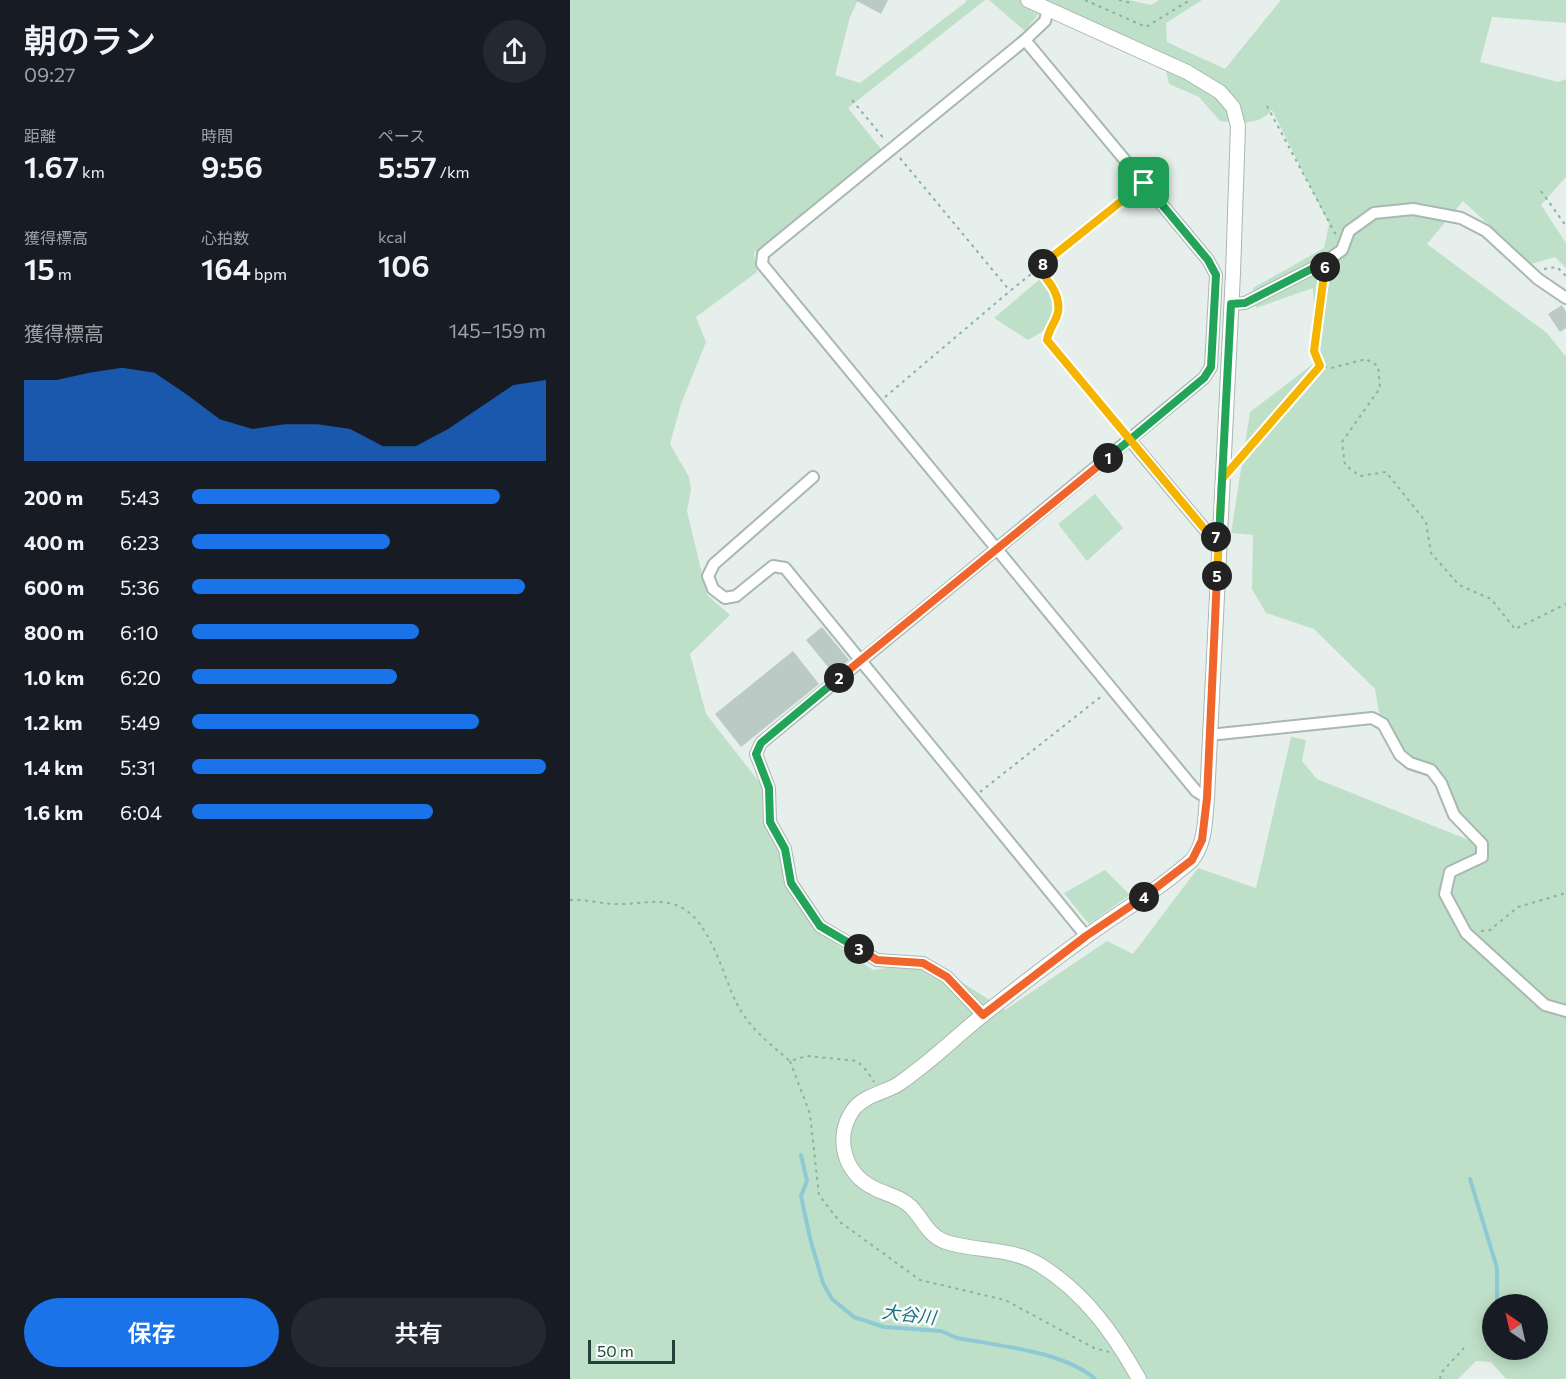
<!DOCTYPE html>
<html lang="ja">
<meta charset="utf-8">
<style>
body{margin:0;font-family:Commissioner,"Noto Sans JP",sans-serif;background:#242831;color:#f1f3f6;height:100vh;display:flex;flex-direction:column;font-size:22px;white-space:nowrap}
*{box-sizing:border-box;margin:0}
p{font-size:20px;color:#9ea1a6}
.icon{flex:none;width:33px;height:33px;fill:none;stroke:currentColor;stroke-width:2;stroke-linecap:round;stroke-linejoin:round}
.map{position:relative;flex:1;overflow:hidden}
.details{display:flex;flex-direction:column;background:#171b24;width:570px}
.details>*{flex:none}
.needle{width:39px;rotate:326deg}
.tools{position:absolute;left:912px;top:1294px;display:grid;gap:12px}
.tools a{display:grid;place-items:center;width:66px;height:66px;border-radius:50%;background:#171b24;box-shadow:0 3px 15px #0003;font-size:30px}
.scale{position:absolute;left:18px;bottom:15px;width:87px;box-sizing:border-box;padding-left:6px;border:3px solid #24423a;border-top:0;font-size:16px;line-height:21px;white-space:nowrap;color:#24423a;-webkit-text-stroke:4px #f7fbf9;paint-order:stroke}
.pin{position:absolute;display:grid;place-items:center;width:51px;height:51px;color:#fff;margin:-26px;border-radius:12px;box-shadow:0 3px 9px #0006}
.km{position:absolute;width:30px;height:30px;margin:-15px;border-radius:50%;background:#222;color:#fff;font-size:16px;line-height:30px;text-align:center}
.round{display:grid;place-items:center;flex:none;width:63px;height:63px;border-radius:32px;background:#242831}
.overview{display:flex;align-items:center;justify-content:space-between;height:102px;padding:0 24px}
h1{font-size:33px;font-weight:600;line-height:45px}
.stats{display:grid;grid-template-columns:repeat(3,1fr);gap:9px;height:102px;padding:6px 24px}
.stats div{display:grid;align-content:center}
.stats b{font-size:30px;font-weight:600}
.stats small{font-size:16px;font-weight:400}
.stats p{font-size:16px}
.chart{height:168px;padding:12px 24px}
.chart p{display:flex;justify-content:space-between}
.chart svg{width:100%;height:108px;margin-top:6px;fill:#1a73e8;opacity:.7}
.primary-button{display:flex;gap:12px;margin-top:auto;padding:12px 24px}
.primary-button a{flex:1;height:69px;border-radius:36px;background:#1a73e8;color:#fff;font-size:24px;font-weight:600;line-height:69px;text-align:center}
.primary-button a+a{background:#242831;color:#f1f3f6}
ul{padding:0 24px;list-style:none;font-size:20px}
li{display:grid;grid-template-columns:96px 72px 1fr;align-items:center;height:45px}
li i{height:15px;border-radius:8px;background:#1a73e8}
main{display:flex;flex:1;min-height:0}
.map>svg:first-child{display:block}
.green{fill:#bfe0c8;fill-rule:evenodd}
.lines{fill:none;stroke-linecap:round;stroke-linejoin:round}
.stream{stroke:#8ec9d4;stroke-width:4}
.building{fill:#bbcac4}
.minor-casing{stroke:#a8b8b2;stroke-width:14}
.tertiary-casing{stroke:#a8b8b2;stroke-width:16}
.path{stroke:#86b3a5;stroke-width:2;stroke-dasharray:3 4.5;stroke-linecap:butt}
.minor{stroke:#fff;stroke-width:10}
.tertiary{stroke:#fff;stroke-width:14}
.split-1-casing{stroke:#fff;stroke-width:12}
.split-2-casing{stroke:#fff;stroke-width:12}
.split-3-casing{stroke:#fff;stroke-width:12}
.split-4-casing{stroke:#fff;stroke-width:12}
.split-5-casing{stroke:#fff;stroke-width:12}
.split-6-casing{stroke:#fff;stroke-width:12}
.split-7-casing{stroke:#fff;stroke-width:12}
.split-8-casing{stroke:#fff;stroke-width:12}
.split-9-casing{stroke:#fff;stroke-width:12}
.split-1{stroke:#22a559;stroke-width:8}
.split-2{stroke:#f0652b;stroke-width:8}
.split-3{stroke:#22a559;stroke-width:8}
.split-4{stroke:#f0652b;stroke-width:8}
.split-5{stroke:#f0652b;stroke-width:8}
.split-6{stroke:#f5b400;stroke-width:8}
.split-7{stroke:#22a559;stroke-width:8}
.split-8{stroke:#f5b400;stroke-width:8}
.split-9{stroke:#f5b400;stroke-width:8}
.labels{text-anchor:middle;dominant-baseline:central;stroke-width:5;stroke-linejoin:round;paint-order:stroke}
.water-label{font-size:18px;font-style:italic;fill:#1c6f80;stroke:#f7fbf9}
</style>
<main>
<section class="details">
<div class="overview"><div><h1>朝のラン</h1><p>09:27</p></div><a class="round"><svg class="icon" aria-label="share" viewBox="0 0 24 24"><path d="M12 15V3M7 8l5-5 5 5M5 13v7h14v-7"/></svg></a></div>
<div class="stats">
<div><p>距離</p><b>1.67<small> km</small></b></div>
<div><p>時間</p><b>9:56</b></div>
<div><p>ペース</p><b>5:57<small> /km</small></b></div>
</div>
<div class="stats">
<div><p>獲得標高</p><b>15<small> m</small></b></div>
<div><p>心拍数</p><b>164<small> bpm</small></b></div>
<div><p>kcal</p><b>106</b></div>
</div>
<div class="chart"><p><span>獲得標高</span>145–159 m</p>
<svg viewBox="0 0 160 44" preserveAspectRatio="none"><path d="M0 44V11L10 11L20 8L30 6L40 8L50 17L60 27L70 31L80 29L90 29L100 31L110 38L120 38L130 31L140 22L150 13L160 11V44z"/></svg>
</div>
<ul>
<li><b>200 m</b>5:43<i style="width:87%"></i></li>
<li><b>400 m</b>6:23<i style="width:56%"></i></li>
<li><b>600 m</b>5:36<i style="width:94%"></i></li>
<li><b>800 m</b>6:10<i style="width:64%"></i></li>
<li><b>1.0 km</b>6:20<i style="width:58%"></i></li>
<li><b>1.2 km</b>5:49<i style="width:81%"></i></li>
<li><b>1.4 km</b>5:31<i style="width:100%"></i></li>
<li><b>1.6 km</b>6:04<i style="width:68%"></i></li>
</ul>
<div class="primary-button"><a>保存</a><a>共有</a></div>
</section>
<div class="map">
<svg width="996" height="1379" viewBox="0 0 996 1379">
<rect width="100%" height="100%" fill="#e6efeb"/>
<g class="green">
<path d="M0 0H288L280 17 265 75 290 83 396 2V0H415L278 108 311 149 184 253 187 272 126 317 136 342 111 404 100 444 119 477 121 490 117 511 137 595 160 615 120 654 136 714 194 788 195 826 212 857 215 886 247 931 303 970 359 961 435 1010 537 941 563 954 628 868 686 888 721 737 736 740 732 761 747 779 901 841 866 779 837 770 812 730 805 689 744 629 696 613 682 589 683 535 661 533 680 412 747 361 743 288 686 308 683 288 754 248 759 224 702 110C688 126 670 123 650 121L629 97 599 84 593 57 477 3 455 31 419 0H559L581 5 589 0H632L596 23 597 42 655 69 711 0H996V23L922 17 910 62 988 82 996 79V177L971 205 996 243V268L985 257 961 264 893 201 857 244 977 333 996 357V1379H936L921 1362 906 1361 888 1379H0ZM922 1305H968V1350H922Z"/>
<path d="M470 279 482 291 486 307 475 330 458 340 424 318Z"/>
<path d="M525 494 553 528 517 561 488 524Z"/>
<path d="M535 870 560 895 519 924 494 893Z"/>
</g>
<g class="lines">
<g class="stream">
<path d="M231 1155 237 1181 231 1196 240 1238 253 1283 262 1299 284 1317 314 1327 371 1331 387 1338C429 1346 493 1351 525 1379"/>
<path d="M900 1179 927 1268V1305"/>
</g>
</g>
<g class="building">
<path d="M285 0H318L311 14Z"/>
<path d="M992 305 996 312V328L990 332 978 314Z"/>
<path d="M252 627 279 660 263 673 236 640Z"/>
<path d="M223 651 249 684 171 747 145 714Z"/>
</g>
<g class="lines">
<g class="minor-casing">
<g id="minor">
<path d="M478 9 475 21 455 40 193 254 192 264 626 791 637 798"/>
<path d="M661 304 675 303 755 262 772 250 779 231 804 213 843 209 891 218 916 231 968 279 996 298"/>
<path d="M560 440 637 532 649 539"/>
<path d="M243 477 144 564 138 576 143 589 155 598 166 596 203 566 215 568 516 936"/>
<path d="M639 735 802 718 813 724 830 755 840 763 861 770 871 783 884 815 912 844V857L880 872 875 894 896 933 975 1005 996 1011"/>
<path d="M413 1015 377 977 353 963 307 960 250 926 221 883 215 849 200 822 199 788 186 754 191 743 634 378 641 367 646 275 638 260 455 40"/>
</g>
</g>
<g class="tertiary-casing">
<path id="tertiary" d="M458 0 617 72 650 92 663 107 668 126 663 273 637 798C635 818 636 843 622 860 617 865 610 870 604 875 577 897 545 915 517 936 482 961 447 988 413 1015 390 1033 369 1054 346 1071 340 1076 333 1081 327 1085 313 1093 293 1096 283 1110 264 1137 274 1174 304 1188 317 1195 330 1196 341 1207 353 1219 358 1236 376 1242 407 1252 441 1247 470 1265 515 1293 544 1334 569 1379"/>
</g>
<g class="path">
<path d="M515 0 576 27 620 0"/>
<path d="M549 0 561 3"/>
<path d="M282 100 315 140"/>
<path d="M697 106 766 235"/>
<path d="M330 158 440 291"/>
<path d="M971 191 996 226"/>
<path d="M468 269C478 281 491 294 488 312 486 322 479 327 478 340L552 431"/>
<path d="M974 269 987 267 996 276"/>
<path d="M754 275 744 352 749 366 761 368 796 359 808 366 810 388 772 442 775 465 790 476 816 472 856 522 861 553 889 585 921 599 945 629 996 604"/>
<path d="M315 397 440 291 565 190"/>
<path d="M667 463 749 366"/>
<path d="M410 792 533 695"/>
<path d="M0 900C15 899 31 904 46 904 66 905 86 898 106 905 141 918 152 975 167 1004 180 1029 200 1044 220 1061L237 1056 287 1061 297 1071 304 1082"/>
<path d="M911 931 920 930 948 907 996 893"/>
<path d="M220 1061 240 1114 249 1195 270 1222 350 1280 435 1300 524 1348 539 1352"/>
<path d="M870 1379 871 1373 894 1348"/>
</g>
<use href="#minor" class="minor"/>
<use href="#tertiary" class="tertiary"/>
</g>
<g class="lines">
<g class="split-1-casing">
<path id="split-1" d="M538 458 634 378 641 367 646 275 638 260 574 183"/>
</g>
<g class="split-2-casing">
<path id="split-2" d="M269 678 538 458"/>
</g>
<g class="split-3-casing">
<path id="split-3" d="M269 678 191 743 186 754 199 788 200 822 215 849 221 883 250 926 289 949"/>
</g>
<g class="split-4-casing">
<path id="split-4" d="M289 949 307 960 353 963 377 977 413 1015 516 936 574 897"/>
</g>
<g class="split-5-casing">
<path id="split-5" d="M574 897 622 860 632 840 637 798 647 576"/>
</g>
<g class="split-6-casing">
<path id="split-6" d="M647 576 652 479 750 366 744 351 755 267"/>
</g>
<g class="split-7-casing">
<path id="split-7" d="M646 537 649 539 661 304 675 303 755 262V267"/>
</g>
<g class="split-8-casing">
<path id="split-8" d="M473 264 468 268C478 281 491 294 488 312 486 322 479 328 477 340L637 532 646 537"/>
</g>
<g class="split-9-casing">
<path id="split-9" d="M473 264 574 183"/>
</g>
<use href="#split-1" class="split-1"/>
<use href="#split-2" class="split-2"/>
<use href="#split-3" class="split-3"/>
<use href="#split-4" class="split-4"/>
<use href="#split-5" class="split-5"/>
<use href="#split-6" class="split-6"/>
<use href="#split-7" class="split-7"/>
<use href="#split-8" class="split-8"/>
<use href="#split-9" class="split-9"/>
</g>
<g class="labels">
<g class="water-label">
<text transform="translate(339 1314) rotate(7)">大谷川</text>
</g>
</g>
</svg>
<div class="tools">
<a><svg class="needle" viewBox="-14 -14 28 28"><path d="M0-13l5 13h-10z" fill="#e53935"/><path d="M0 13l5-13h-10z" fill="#9ea1a6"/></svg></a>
</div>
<div class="scale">50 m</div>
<div class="pin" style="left:574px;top:183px;background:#1e9e55"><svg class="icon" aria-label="arrive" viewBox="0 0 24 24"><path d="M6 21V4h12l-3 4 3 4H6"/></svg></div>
<b class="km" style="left:538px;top:458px">1</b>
<b class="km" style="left:269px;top:678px">2</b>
<b class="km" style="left:289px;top:949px">3</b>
<b class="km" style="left:574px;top:897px">4</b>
<b class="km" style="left:647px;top:576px">5</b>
<b class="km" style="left:755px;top:267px">6</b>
<b class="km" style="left:646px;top:537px">7</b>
<b class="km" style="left:473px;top:264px">8</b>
</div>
</main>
